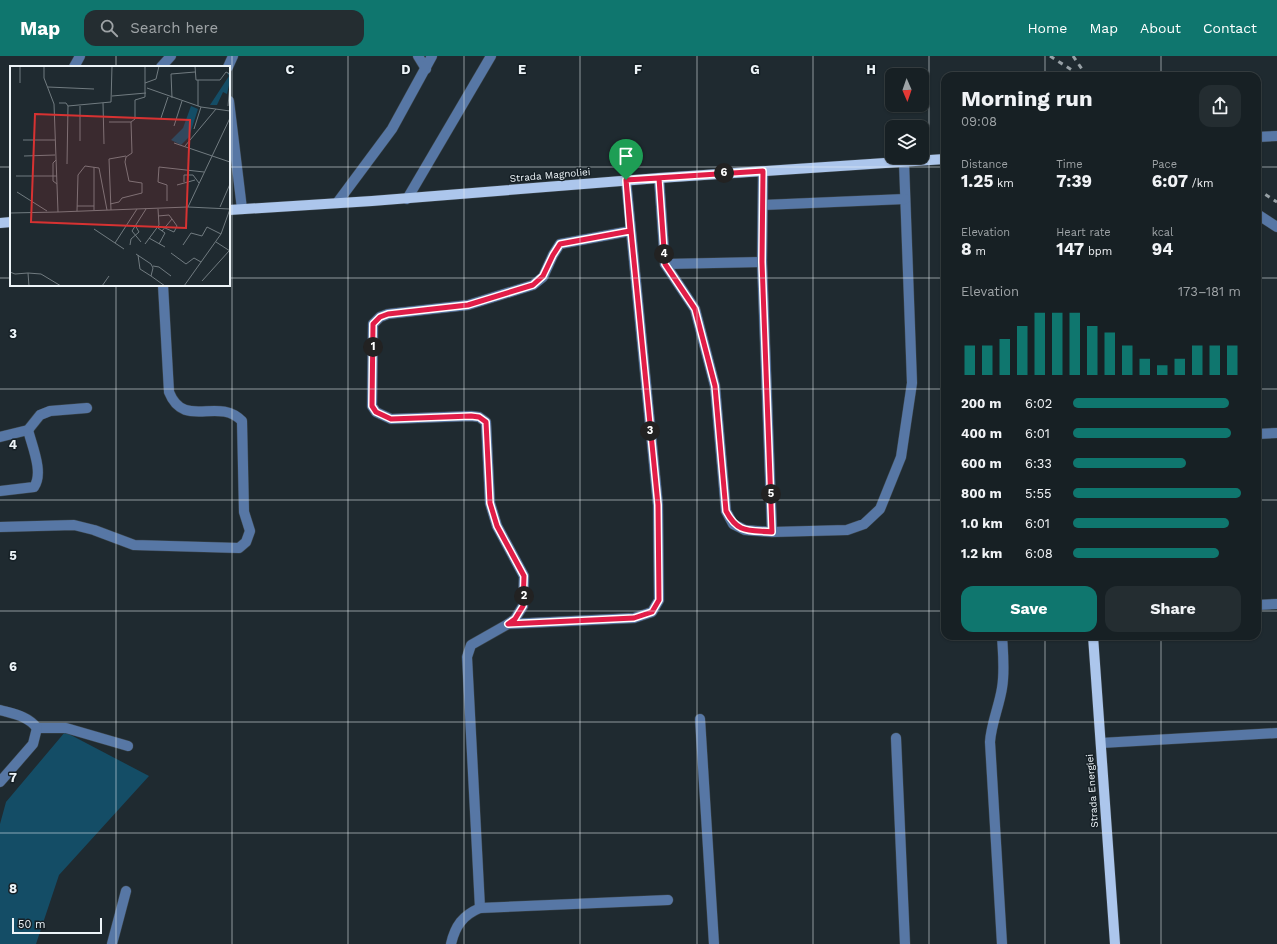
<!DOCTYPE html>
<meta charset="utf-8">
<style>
body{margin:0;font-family:"Work Sans",sans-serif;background:#242d31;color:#f1f3f6;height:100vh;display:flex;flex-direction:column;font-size:15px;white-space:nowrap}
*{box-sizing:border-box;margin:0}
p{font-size:13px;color:#9ea3a6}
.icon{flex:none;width:22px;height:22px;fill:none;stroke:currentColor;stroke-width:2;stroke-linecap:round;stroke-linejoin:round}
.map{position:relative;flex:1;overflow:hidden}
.drawer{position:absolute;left:941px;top:16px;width:320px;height:568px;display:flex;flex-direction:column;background:#172024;border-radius:12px;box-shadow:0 1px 3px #0004,0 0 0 1px #363e41}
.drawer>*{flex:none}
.needle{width:26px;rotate:178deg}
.controls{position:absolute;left:885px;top:12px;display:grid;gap:8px}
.controls a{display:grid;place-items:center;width:44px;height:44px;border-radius:8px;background:#172024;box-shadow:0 1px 3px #0004,0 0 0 1px #363e41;font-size:20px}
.scale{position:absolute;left:12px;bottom:10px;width:90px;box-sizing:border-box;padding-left:4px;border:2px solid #edf4f8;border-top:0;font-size:11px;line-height:14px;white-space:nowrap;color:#edf4f8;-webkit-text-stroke:3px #162026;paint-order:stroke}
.pin{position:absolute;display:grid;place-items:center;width:34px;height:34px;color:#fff;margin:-41px -17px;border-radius:50% 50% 50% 0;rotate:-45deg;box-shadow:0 0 4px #0007}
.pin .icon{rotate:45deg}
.km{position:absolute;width:20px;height:20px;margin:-10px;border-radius:50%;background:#222;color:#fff;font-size:11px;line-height:20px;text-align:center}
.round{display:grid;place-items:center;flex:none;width:42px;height:42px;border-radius:12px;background:#242d31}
.summary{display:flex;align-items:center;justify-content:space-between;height:68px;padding:0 20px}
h1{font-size:22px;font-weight:700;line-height:30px}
.metrics{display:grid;grid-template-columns:repeat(3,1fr);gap:6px;height:68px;padding:4px 20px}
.metrics div{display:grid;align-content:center}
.metrics b{font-size:17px;font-weight:700}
.metrics small{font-size:11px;font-weight:400}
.metrics p{font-size:11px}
.chart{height:112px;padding:8px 20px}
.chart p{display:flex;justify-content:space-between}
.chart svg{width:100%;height:72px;margin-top:4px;stroke:#0f766e;stroke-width:6}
.action{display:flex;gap:8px;margin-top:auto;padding:8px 20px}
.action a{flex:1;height:46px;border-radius:12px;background:#0f766e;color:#fff;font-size:16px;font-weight:700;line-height:46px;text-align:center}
.action a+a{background:#242d31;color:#f1f3f6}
ul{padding:0 20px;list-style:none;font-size:13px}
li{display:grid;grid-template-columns:64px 48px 1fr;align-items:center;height:30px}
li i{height:10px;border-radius:5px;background:#0f766e}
header{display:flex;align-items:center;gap:24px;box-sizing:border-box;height:56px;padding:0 20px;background:#0f766e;color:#fff}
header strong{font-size:19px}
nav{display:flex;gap:22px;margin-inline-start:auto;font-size:14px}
.search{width:280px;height:36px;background:#242d31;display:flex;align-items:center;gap:10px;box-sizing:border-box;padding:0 14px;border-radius:12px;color:#9ea3a6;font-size:15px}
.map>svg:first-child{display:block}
.green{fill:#144d66}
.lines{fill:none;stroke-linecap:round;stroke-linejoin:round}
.minor-casing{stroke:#3c464c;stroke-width:11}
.major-casing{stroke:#3c464c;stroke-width:11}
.minor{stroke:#5777a5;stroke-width:10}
.major{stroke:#acc6ec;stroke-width:10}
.rail{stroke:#97a0a5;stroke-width:3;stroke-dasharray:5 5;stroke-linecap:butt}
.route-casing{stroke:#fff;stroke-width:8}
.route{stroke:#e11d48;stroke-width:5}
.grid{fill:none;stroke:#edf4f8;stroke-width:1;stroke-opacity:0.55}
.labels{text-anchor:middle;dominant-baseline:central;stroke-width:3;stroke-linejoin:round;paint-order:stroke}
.street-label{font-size:10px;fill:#edf4f8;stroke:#162026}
.inset-road{fill:none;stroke:#717b80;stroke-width:1}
.view{fill:#d73232;fill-opacity:0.15;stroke:#d73232;stroke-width:2}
.inset-edge{fill:none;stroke:#edf4f8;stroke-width:2}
.grid-label{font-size:13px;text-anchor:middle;font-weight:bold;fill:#edf4f8;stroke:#162026;stroke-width:3;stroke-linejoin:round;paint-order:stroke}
</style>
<header>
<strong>Map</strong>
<div class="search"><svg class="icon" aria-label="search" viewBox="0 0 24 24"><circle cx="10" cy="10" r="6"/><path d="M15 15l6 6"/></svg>Search here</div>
<nav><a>Home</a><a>Map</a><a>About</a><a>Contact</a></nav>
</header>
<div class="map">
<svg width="1277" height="888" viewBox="0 0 1277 888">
<rect width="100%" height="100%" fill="#1f2a30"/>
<path class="green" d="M65 676 149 720 59 819 36 888H0V768L6 746Z"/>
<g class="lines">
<g class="minor-casing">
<g id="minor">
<path d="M418 0 426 13"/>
<path d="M74 11 80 0"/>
<path d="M161 11 171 0"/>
<path d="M228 11 233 0"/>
<path d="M229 45 242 153"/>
<path d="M1257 81 1277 80"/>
<path d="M763 115 762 206 772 476"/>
<path d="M659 122 665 208 695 253 715 330 726 455 733 468 745 474 772 476 847 474 864 468 880 453 901 401 912 327 904 106"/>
<path d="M407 143 491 0"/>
<path d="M337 147 392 73 432 0"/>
<path d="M763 149 905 143"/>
<path d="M1257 158 1277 171"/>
<path d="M665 208 762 206"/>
<path d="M1257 378 1277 377"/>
<path d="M0 381 28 374 40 359 50 355 87 352"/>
<path d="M0 435 34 431C44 417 32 390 28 374"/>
<path d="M0 471 74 469 94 474 134 489 239 492 246 486 250 475 244 456 242 365C218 340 184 374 169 336L163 229"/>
<path d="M1257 549 1277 548"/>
<path d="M508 568 634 562 652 556 659 544 658 449 626 124"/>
<path d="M0 654C14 658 28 660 37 672"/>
<path d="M700 663 714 888"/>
<path d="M37 672H66L128 690"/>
<path d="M896 682 905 888"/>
<path d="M1101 687 1277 677"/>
<path d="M0 726 33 688 37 672"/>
<path d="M480 852 467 601 471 589 508 568 515 563 523 550 524 520 497 470 490 447 486 366 479 361 471 360 391 363 376 356 372 350 373 268 380 261 388 258 468 249 533 229 543 221 553 199 560 188 630 175"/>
<path d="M112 888 126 835"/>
<path d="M451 888C455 870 463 859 480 852L668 844"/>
<path d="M1002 888 990 686C991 668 999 651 1002 632 1005 615 1003 597 1002 580"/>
</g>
</g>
<g class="major-casing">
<g id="major">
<path d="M229 154 372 145 659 122 945 103"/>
<path d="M0 167 11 166"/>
<path d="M1093 580 1115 888"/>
</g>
</g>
<use href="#minor" class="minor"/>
<use href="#major" class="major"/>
<g class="rail">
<path d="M1050 0 1081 20"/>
<path d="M1073 0 1084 16 1091 20"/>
<path d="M1257 133 1277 146"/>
</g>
</g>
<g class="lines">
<g class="route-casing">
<path id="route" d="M626 124 630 175 560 188 553 199 543 220 533 229 468 249 388 258 380 261 373 268 372 350 376 356 391 363 471 360 479 361 486 366 490 447 497 470 524 520 523 550 515 563 508 568 634 562 652 556 659 544 658 449 626 124 659 122 665 208 695 253 715 330 726 455C738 478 749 474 772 476L762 206 763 115 626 124"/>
</g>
<use href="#route" class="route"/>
</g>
<path class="grid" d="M116 0V11M232 0V888M348 0V888M464 0V888M580 0V888M697 0V888M813 0V888M929 0V888M1045 0V20M1161 0V20M0 111H11M229 111H945M1257 111H1277M0 222H11M229 222H945M1257 222H1277M116 229V888M0 333H945M1257 333H1277M0 444H945M1257 444H1277M0 555H945M1257 555H1277M1045 580V888M1161 580V888M0 666H1277M0 777H1277"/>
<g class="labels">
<g class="street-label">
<text transform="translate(550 119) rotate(-5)">Strada Magnoliei</text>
<text transform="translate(1092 735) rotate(-94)">Strada Energiei</text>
</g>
</g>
<g transform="translate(10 10)">
<rect width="220" height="220" fill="#1f2a30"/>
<path d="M217 7 220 8V15L217 28 213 26 207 39H200L219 10ZM181 40 188 43 179 71 171 79 161 74 173 62Z" fill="#144d66"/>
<path class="inset-road" d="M10 0V17M34 0V12L44 38 48 146 178 141 220 143M185 0 186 14H210L216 6 220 8M188 14V40M135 17 146 13 149 0M38 21 84 23M137 22 191 41 220 45M102 30 136 27M162 32 161 8 185 6M49 37H56L58 40 57 98M93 37 94 78M58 40 101 36 102 0M70 40V75M218 40 220 18M151 52 158 31M99 56H121L125 53V34L135 31V0M164 60 172 35M184 63 191 41M13 74H45M164 77 220 96M175 80 206 43M14 90 45 89M46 94 43 97V115L47 118M6 110H47M174 116V109H183L189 117M167 119 185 114M7 126 37 145M157 135V119L148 116 149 101 194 106M100 138 109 136 112 132 132 127V117L119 115 115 96 116 91 122 87 121 56M67 140H84M178 141 220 52M210 141 220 118M84 144V101M101 144 99 93 116 90M67 145 68 109 75 100 89 102 97 144M0 147 48 146M148 150 159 149 162 153 152 165M148 162 155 167 149 178M155 162 164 166 167 160 162 153M84 163 114 183M139 172 155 181M131 176 122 165 136 143M206 176 220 185M105 177 127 143M135 178 149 159 148 143M120 179 121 173 129 166 125 159M173 179 181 167 192 170 197 161 211 168M161 187 176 198 184 192 191 196M126 188 141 198 143 202 141 210 155 220M128 189 130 203 141 210M143 200 149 201 161 210M0 206 5 208 18 207M192 215 219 185M19 220 18 207 31 208 51 220M92 220 99 210M174 220 211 168 220 143"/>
<path class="view" d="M25 48 180 54 176 162 21 156Z"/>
<rect width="220" height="220" class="inset-edge"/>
</g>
<g class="grid-label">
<text x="290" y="18">C</text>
<text x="406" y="18">D</text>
<text x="522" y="18">E</text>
<text x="638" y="18">F</text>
<text x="755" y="18">G</text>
<text x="871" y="18">H</text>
<text x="13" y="282">3</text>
<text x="13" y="393">4</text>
<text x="13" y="504">5</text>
<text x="13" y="615">6</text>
<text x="13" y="726">7</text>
<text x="13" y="837">8</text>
</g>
</svg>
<div class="controls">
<a><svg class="needle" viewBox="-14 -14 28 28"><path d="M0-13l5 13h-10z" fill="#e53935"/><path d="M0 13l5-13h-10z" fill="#9ea3a6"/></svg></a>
<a><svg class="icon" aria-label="layers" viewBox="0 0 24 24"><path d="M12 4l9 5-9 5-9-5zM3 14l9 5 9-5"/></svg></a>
</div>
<div class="scale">50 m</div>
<div class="pin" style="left:626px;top:124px;background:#1e9e55"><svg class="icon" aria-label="arrive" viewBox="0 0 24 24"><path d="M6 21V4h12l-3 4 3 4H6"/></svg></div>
<b class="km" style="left:373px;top:291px">1</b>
<b class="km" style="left:524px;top:540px">2</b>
<b class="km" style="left:650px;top:375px">3</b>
<b class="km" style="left:664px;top:198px">4</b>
<b class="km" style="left:771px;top:438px">5</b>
<b class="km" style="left:724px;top:117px">6</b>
<section class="drawer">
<div class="summary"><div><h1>Morning run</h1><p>09:08</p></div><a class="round"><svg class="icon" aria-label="share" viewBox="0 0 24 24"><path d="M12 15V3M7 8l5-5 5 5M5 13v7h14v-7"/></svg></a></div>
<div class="metrics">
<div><p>Distance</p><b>1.25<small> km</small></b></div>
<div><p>Time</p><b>7:39</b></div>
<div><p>Pace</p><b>6:07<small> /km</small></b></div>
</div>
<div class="metrics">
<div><p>Elevation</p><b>8<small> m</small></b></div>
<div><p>Heart rate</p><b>147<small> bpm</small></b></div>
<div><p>kcal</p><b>94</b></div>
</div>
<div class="chart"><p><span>Elevation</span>173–181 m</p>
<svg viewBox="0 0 160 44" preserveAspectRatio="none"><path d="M5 44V26M15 44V26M25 44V22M35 44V14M45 44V6M55 44V6M65 44V6M75 44V14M85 44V18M95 44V26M105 44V34M115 44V38M125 44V34M135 44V26M145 44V26M155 44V26"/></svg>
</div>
<ul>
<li><b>200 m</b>6:02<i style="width:93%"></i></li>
<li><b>400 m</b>6:01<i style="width:94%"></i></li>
<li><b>600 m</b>6:33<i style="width:67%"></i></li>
<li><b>800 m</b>5:55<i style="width:100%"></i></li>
<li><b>1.0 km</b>6:01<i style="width:93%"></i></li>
<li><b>1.2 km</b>6:08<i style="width:87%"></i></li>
</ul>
<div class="action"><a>Save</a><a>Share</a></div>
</section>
</div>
